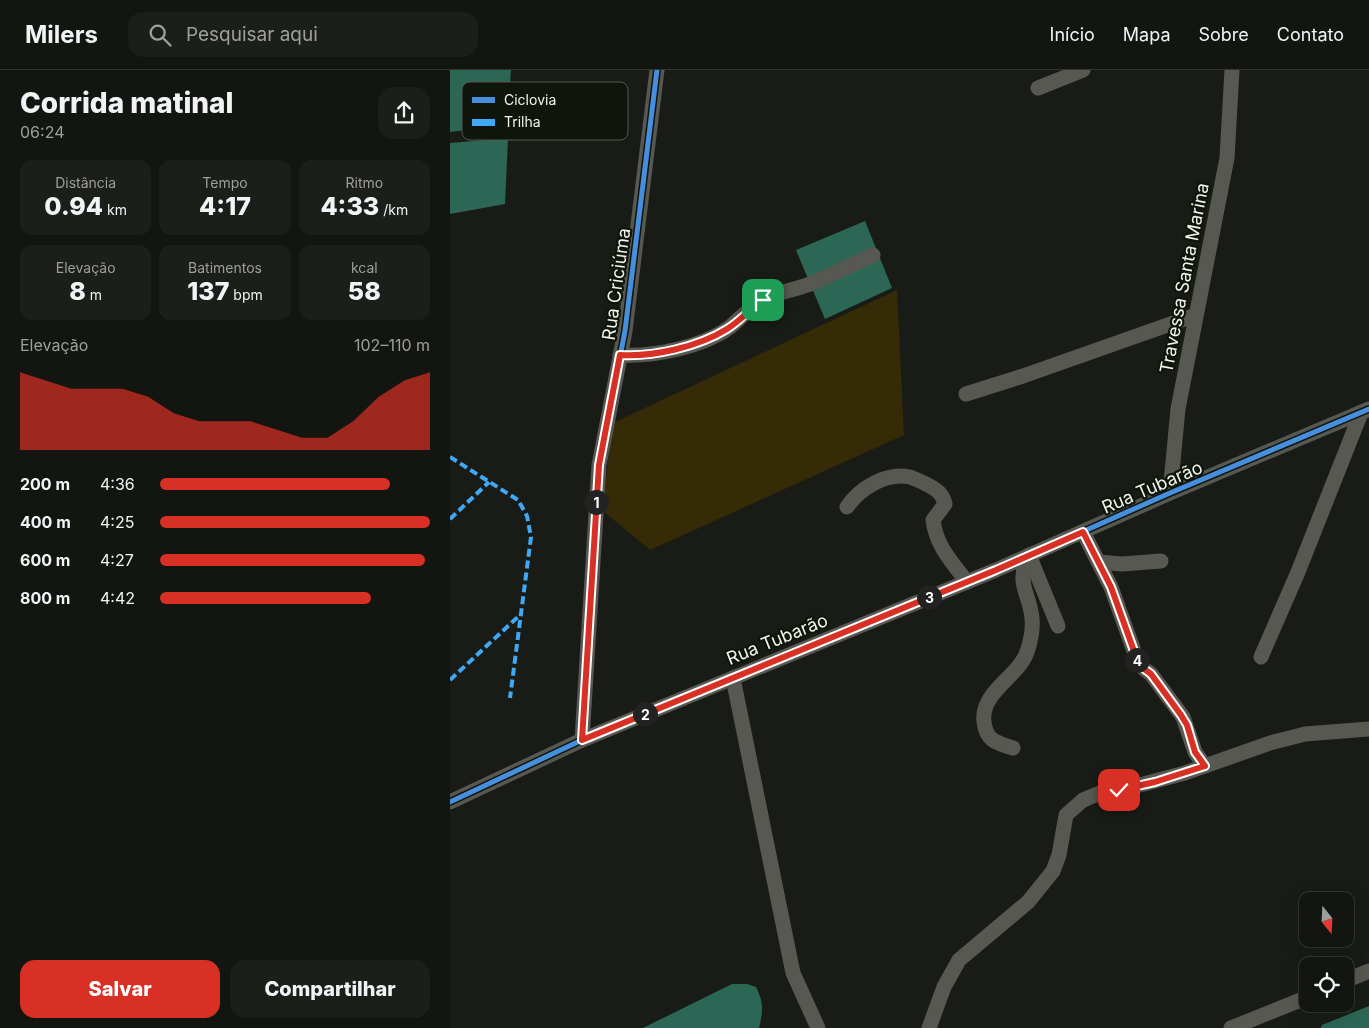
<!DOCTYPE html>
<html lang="pt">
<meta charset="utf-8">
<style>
body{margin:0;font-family:Inter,sans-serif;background:#1c1e19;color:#f1f3f6;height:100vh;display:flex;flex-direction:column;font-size:19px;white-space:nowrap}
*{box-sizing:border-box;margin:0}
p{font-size:16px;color:#9d9f9f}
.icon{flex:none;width:28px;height:28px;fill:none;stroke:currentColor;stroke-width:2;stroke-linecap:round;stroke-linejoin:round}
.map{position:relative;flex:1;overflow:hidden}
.drawer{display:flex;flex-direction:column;background:#131510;width:450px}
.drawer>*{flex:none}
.needle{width:32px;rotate:162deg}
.fabs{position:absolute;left:849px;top:822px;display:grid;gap:10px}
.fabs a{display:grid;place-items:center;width:55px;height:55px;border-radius:10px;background:#131510;box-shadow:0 5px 20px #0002,0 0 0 1px #323430;font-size:25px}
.pin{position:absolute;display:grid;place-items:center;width:42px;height:42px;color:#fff;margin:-21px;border-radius:10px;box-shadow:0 2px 8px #0006}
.km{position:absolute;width:25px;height:25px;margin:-12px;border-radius:50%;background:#222;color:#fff;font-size:14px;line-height:25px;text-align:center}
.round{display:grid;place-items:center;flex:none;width:52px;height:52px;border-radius:15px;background:#1c1e19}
.headline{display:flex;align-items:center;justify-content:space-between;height:85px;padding:0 20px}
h1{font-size:28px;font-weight:800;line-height:38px}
.stats{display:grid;grid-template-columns:repeat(3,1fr);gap:8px;height:85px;padding:5px 20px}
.stats div{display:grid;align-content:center;border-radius:12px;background:#1c1e19;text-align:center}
.stats b{font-size:25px;font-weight:800}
.stats small{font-size:14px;font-weight:400}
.stats p{font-size:14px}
.chart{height:140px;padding:10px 20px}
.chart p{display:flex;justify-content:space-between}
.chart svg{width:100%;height:90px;margin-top:5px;fill:#d93025;opacity:.7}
.primary-button{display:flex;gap:10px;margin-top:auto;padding:10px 20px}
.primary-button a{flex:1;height:58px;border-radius:15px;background:#d93025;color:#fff;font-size:20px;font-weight:800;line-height:58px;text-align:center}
.primary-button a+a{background:#1c1e19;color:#f1f3f6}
ul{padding:0 20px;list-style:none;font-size:16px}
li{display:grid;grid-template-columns:80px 60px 1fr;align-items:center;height:38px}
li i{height:12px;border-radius:6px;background:#d93025}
header{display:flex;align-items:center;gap:30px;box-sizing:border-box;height:70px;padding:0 25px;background:#131510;border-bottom:1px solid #323430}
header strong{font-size:24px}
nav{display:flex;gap:28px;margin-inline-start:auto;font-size:18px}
.search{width:350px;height:45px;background:#1c1e19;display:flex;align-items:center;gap:12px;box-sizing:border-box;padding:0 18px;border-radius:15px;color:#9d9f9f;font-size:19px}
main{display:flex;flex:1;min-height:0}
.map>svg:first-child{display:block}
.green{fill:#352c07}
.water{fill:#2c6755}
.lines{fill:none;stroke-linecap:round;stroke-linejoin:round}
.minor{stroke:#565851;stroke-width:15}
.quiet{stroke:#3fa9f5;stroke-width:4;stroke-dasharray:8 4;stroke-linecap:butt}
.cycleway-casing{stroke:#10150c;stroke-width:8}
.cycleway{stroke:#468fdf;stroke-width:5}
.route-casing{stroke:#fff;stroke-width:10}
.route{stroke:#d93025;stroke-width:6}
.labels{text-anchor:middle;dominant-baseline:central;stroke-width:4.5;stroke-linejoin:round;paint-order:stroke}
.street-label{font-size:18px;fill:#f0f4ed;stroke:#10150c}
.key{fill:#10150c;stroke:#535850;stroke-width:1}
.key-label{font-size:14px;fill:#f0f4ed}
</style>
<header>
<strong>Milers</strong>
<div class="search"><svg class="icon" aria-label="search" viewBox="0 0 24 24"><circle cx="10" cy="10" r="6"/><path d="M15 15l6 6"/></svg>Pesquisar aqui</div>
<nav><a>Início</a><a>Mapa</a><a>Sobre</a><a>Contato</a></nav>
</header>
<main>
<section class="drawer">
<div class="headline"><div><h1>Corrida matinal</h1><p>06:24</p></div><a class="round"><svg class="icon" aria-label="share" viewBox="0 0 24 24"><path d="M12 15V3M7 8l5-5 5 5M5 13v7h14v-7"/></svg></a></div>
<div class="stats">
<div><p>Distância</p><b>0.94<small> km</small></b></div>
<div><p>Tempo</p><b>4:17</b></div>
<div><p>Ritmo</p><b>4:33<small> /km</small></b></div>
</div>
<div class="stats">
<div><p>Elevação</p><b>8<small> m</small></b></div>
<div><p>Batimentos</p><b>137<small> bpm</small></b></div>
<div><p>kcal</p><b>58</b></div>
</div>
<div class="chart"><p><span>Elevação</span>102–110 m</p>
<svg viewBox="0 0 160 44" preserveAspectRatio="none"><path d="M0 44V6L10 10L20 14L30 14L40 14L50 18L60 26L70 30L80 30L90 30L100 34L110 38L120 38L130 30L140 18L150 10L160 6V44z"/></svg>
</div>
<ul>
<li><b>200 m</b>4:36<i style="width:85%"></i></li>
<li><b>400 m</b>4:25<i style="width:100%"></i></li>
<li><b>600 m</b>4:27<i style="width:98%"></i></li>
<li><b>800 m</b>4:42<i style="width:78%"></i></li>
</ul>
<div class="primary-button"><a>Salvar</a><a>Compartilhar</a></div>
</section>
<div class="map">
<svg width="919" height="958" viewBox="0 0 919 958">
<rect width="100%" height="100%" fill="#191c16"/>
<path class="green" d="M447 220 454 365 200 480 152 440 163 353Z"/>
<g class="water">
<path d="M0 0H61L57 55 0 62Z"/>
<path d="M58 68 55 134 0 144V73Z"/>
<path d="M415 151 442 218 375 249 346 180Z"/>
<path d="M282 914H297L306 917C314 933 313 941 309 958H193Z"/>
<path d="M919 936V958H871L872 955Z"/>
</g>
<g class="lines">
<g class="minor">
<path d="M588 18 633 0"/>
<path d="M170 285C203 287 253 277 280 257 291 248 300 237 313 230 327 222 345 220 360 214 382 205 402 194 423 185"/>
<path d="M516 324 573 306 746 245"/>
<path d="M720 423 728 339 777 88 782 0"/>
<path d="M397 437C410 418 436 402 460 407 466 409 472 412 478 415 487 420 493 424 495 434L483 450C486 476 502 492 517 512"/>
<path d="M633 462 661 517 689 595 701 604 733 647 745 682 755 696"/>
<path d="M579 485 608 556"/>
<path d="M649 492 672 494 711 491"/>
<path d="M811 587 848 502 911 343"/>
<path d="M283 608 343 903 368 958"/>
<path d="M132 670 149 395 175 261 207 0"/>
<path d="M563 678C547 673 536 671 534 652 530 621 571 606 578 579 581 569 583 558 582 548 579 521 565 514 579 485"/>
<path d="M0 732 132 670 546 500 720 423 919 339"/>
<path d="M895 911 919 901"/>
<path d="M479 958 494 917 509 890 578 832 603 801 609 785 616 745 633 730 650 723 686 716 735 703 820 673 855 664 919 659"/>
<path d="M781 958 858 927"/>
</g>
<g class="quiet">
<path d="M0 387 68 430 77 446 81 467 60 628"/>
<path d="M0 449 39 412"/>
<path d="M0 610 71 544"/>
</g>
<g class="cycleway-casing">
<g id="cycleway">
<path d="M132 670 149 395 175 261 207 0"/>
<path d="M0 732 132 670 546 500 720 423 919 339"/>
</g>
</g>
<use href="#cycleway" class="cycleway"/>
</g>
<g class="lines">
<g class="route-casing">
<path id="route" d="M313 230C300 239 290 251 277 259 248 277 203 287 170 285L149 395 132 670 546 500 633 462 661 517 689 595 701 604 731 645 737 655 745 682 755 696 705 712 669 720"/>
</g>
<use href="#route" class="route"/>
</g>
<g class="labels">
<g class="street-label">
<text transform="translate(734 208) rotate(-79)">Travessa Santa Marina</text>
<text transform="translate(166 214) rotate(-82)">Rua Criciúma</text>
<text transform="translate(702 417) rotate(-23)">Rua Tubarão</text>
<text transform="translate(327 569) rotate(-22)">Rua Tubarão</text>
</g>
</g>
<rect x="12" y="12" width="166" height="58" rx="8" class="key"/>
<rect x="22" y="27" width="23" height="6" fill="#468fdf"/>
<rect x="22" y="49" width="23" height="7" fill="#3fa9f5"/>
<g class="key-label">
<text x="54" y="35">Ciclovia</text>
<text x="54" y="57">Trilha</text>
</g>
</svg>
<div class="fabs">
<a><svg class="needle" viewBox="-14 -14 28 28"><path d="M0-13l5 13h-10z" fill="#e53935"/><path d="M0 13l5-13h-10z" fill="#9d9f9f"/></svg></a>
<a><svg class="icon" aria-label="locate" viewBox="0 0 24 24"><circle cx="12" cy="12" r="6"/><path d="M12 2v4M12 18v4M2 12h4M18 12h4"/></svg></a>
</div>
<div class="pin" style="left:313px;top:230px;background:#1e9e55"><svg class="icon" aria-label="arrive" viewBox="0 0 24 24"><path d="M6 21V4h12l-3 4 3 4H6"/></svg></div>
<div class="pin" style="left:669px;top:720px;background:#d93025"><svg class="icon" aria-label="check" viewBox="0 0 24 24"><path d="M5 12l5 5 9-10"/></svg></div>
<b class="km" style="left:146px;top:432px">1</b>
<b class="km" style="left:195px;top:644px">2</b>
<b class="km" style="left:479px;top:527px">3</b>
<b class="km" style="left:687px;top:590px">4</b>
</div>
</main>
